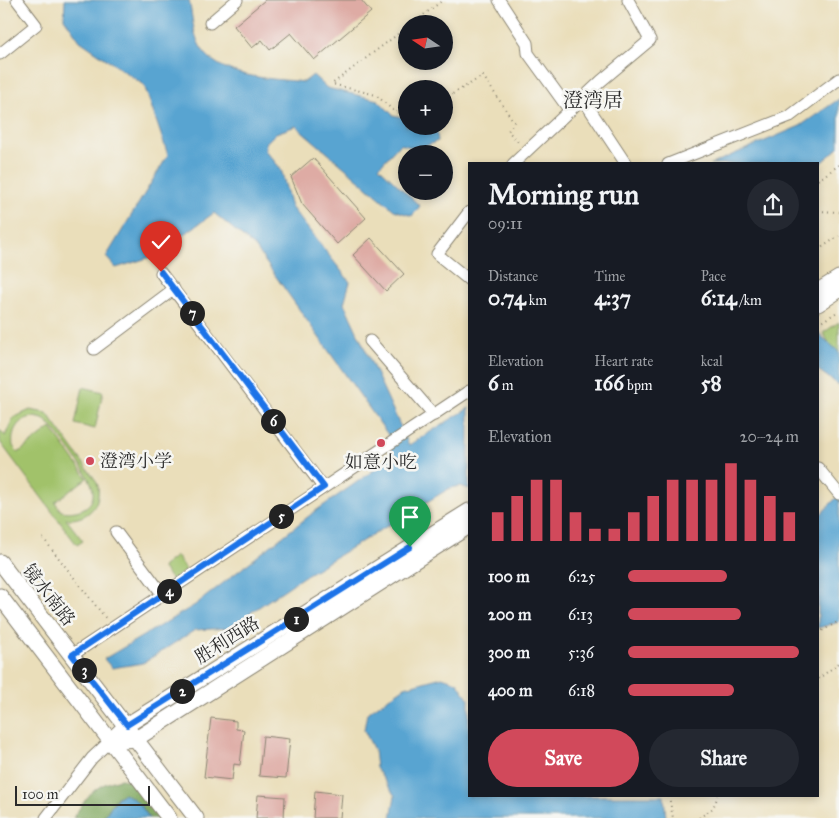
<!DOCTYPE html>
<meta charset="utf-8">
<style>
body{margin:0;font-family:"IM FELL Great Primer","Noto Serif SC",serif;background:#242831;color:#f1f3f6;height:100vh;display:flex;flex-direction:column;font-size:19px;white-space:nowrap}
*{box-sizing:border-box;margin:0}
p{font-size:16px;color:#9ea1a6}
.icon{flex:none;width:28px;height:28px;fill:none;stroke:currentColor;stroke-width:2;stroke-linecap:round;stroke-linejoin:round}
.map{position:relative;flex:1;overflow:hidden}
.panel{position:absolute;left:468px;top:162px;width:351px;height:635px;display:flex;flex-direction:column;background:#171b24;border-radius:0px;box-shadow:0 2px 8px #0003}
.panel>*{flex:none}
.needle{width:32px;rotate:283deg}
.fabs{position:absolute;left:398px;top:15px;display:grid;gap:10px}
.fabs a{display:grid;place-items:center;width:55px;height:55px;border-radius:50%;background:#171b24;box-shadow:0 2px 8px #0003;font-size:25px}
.scale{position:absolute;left:15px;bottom:12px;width:135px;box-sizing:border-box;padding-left:5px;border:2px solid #2b2b2b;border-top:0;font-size:14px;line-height:18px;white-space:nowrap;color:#2b2b2b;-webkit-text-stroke:4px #f6f6f2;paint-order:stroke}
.pin{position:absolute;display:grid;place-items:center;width:42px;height:42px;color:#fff;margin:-51px -21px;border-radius:50% 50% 50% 0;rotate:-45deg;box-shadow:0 0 5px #0007}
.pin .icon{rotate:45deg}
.km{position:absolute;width:25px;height:25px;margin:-12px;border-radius:50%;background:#222;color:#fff;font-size:14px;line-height:25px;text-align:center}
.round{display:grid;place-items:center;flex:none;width:52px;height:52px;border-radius:26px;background:#242831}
.summary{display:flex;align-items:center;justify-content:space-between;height:85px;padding:0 20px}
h1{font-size:28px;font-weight:700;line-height:38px}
.metrics{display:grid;grid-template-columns:repeat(3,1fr);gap:8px;height:85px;padding:5px 20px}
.metrics div{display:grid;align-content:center}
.metrics b{font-size:21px;font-weight:700}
.metrics small{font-size:14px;font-weight:400}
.metrics p{font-size:14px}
.chart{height:140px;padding:10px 20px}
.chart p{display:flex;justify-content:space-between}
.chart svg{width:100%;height:90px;margin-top:5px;stroke:#d1495b;stroke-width:6}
.primary-button{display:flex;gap:10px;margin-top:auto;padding:10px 20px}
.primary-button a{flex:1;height:58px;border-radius:30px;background:#d1495b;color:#fff;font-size:20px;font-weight:700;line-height:58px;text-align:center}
.primary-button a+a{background:#242831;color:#f1f3f6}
ul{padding:0 20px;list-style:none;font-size:16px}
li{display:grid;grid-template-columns:80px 60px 1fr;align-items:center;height:38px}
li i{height:12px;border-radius:6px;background:#d1495b}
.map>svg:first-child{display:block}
.green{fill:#a1c26b;stroke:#66764b;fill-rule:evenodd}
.forest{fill:#80a85f;stroke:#566a45}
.water{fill:#59a4d1;stroke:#42687e}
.building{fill:#deaba4}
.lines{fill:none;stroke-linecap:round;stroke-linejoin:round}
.minor-casing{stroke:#8a8472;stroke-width:13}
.major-casing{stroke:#8a8472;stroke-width:17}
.path{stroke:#8a8472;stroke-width:2;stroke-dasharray:1 4;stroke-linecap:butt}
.minor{stroke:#fff;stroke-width:11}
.major{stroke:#fff;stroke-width:15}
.route-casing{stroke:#fff;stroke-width:10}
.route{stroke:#1a73e8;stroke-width:6}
.poi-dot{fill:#d1495b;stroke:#f6f6f2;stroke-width:2}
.labels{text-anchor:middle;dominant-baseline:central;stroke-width:5;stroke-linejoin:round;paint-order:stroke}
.poi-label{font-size:18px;fill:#2b2b2b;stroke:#f6f6f2;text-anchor:start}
.street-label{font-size:18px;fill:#2b2b2b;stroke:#f6f6f2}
.quarter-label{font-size:20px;fill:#2b2b2b;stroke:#f6f6f2}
</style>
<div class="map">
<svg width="839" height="818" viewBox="0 0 839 818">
<rect width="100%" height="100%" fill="#f6f6f2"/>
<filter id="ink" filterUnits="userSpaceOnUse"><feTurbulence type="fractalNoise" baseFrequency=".02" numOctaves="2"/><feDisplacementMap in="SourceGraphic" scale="10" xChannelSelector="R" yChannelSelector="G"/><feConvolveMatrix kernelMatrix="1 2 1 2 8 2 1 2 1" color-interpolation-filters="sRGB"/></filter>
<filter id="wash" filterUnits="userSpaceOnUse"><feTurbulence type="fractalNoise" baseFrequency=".0096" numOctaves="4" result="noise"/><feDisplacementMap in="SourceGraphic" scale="20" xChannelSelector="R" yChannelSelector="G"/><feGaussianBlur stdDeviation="1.12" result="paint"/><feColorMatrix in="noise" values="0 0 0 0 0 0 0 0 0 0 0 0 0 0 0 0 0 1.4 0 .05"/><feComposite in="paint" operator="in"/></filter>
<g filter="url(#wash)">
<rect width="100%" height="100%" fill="#eadeba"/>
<g class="green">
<path d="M839 322V352L831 346 823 333Z"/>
<path d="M83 387 103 392 95 429 75 424Z"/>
<path d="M30 410 47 413 97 482C103 504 88 521 66 519L83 541 77 545 0 442V430L5 436 13 418ZM33 417C39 418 43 418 47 422 57 431 89 474 92 486 98 507 78 514 61 511L55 502 87 478 51 428 18 453 13 446C11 431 18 419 33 417Z"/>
<path d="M176 556 186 570 172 580 162 567Z"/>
</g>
<path class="forest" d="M121 779 133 781 159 818H149L145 811 123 794 117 797 103 818H73C88 796 93 785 121 779Z"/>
<g class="water">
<path d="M65 0H189C192 13 193 34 200 46 219 79 270 78 304 82L313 75 327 88 378 100 393 115 406 118V126H436L438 141 418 149 400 144 379 167 420 206 412 216 394 210 296 126 276 133 266 143 265 150 281 169 291 207 350 282 344 303 409 445 469 408V489L461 486 450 488 303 577 228 628 195 630 143 663 112 668 104 659 195 605 314 512 390 459 391 439 255 247 214 213 154 256 116 268 106 257 168 155 144 85 80 41 64 18Z"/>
<path d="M839 99V147L818 166V164H711L800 126Z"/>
<path d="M818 333 839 352V385L818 370Z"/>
<path d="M839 495V622L818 628V517Z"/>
<path d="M442 677 457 682 469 699V796H664L666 818H391L395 796 376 768 374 750 364 730 367 713 405 687Z"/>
<path d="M123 794C134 796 143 808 149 818H103L118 797Z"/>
</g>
<g id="blocks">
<g class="building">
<path d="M265 0H361L371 12 314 60 291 33 270 50 262 40 252 48 234 26Z"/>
<path d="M313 158 366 218 337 244 302 204 291 177Z"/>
<path d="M371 238 404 274 386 291 353 255Z"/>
<path d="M211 718 236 721V729L244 730 240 765 234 764 232 780 204 777Z"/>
<path d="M263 736 290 739 286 778 259 776Z"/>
<path d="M315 791 342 794 340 818H313Z"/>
<path d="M258 795 285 797 284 818H256Z"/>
</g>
</g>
</g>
<g filter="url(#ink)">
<use href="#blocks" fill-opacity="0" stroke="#8a8472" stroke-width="1"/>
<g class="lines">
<g class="minor-casing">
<g id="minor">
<path d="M499 0 527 43 528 53 570 111"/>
<path d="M210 23 237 0"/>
<path d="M0 54 36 25 17 0"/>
<path d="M583 99 626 164"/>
<path d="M513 164 601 81 650 40 628 0"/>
<path d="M668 164 790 116 839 79"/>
<path d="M469 212 437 254 469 280"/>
<path d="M161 273 323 487"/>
<path d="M370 341 434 415"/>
<path d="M94 349 174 289"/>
<path d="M818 468 839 494"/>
<path d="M116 532 163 595"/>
<path d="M72 655 469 391"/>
<path d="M46 818 92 758 110 741"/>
</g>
</g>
<g class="major-casing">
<g id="major">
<path d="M818 291 839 278"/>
<path d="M818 304 839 290"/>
<path d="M0 562 196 818"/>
<path d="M0 596 169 818"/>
<path d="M110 741 127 725 469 511"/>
<path d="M110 741 136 739 469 526"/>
</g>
</g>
<g class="path">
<path d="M412 24 443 0"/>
<path d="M406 28 332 84 376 95 395 112 406 114"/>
<path d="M444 99 483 76 514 122 508 131 520 144"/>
<path d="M818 180 839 165"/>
<path d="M818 211 839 212"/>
<path d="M818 250 839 236"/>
<path d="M818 324 839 311"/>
<path d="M43 538 107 620"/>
<path d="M818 633 839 621"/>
<path d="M818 679 839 663"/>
<path d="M669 796 673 818"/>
<path d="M699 818 713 808 718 796"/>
</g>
<use href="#minor" class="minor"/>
<use href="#major" class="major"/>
</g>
</g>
<g class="lines" filter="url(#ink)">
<g class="route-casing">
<path id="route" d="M161 272 324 487 72 655 127 725 410 547"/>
</g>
<use href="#route" class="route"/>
</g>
<g class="poi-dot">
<circle cx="381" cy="443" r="5"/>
<circle cx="90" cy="461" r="5"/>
</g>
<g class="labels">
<g class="poi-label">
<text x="100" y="461">澄湾小学</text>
<text x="381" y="462" text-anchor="middle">如意小吃</text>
</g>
<g class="street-label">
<text transform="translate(49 595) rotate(52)">镜水南路</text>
<text transform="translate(227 640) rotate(-32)">胜利西路</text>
</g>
<g class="quarter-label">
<text x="593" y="100">澄湾居</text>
</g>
</g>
</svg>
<div class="fabs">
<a><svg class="needle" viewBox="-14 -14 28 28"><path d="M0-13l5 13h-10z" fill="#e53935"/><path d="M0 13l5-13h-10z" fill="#9ea1a6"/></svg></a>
<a>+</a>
<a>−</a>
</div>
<div class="scale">100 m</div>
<div class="pin" style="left:410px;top:547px;background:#1e9e55"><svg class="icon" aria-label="arrive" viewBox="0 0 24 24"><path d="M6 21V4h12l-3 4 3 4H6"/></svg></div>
<div class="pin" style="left:161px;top:272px;background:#d93025"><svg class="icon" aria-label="check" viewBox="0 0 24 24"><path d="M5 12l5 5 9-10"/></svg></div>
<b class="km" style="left:296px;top:619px">1</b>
<b class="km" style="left:182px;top:691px">2</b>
<b class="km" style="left:84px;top:670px">3</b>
<b class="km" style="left:169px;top:591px">4</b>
<b class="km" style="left:281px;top:516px">5</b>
<b class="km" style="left:273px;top:421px">6</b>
<b class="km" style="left:192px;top:313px">7</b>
<section class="panel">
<div class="summary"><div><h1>Morning run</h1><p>09:11</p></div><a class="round"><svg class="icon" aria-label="share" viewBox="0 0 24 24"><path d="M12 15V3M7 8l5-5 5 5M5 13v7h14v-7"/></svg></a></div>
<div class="metrics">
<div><p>Distance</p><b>0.74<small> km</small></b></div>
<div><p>Time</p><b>4:37</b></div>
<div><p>Pace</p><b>6:14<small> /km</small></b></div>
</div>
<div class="metrics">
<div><p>Elevation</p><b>6<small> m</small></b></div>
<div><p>Heart rate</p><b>166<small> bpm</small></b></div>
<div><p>kcal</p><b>58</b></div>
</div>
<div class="chart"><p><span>Elevation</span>20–24 m</p>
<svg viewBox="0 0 160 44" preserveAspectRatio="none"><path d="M5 44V30M15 44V22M25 44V14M35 44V14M45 44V30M55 44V38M65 44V38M75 44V30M85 44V22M95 44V14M105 44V14M115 44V14M125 44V6M135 44V14M145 44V22M155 44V30"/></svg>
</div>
<ul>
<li><b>100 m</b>6:25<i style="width:58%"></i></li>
<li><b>200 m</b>6:13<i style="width:66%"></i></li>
<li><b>300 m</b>5:36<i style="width:100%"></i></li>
<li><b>400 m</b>6:18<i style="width:62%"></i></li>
</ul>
<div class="primary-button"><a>Save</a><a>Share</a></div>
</section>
</div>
